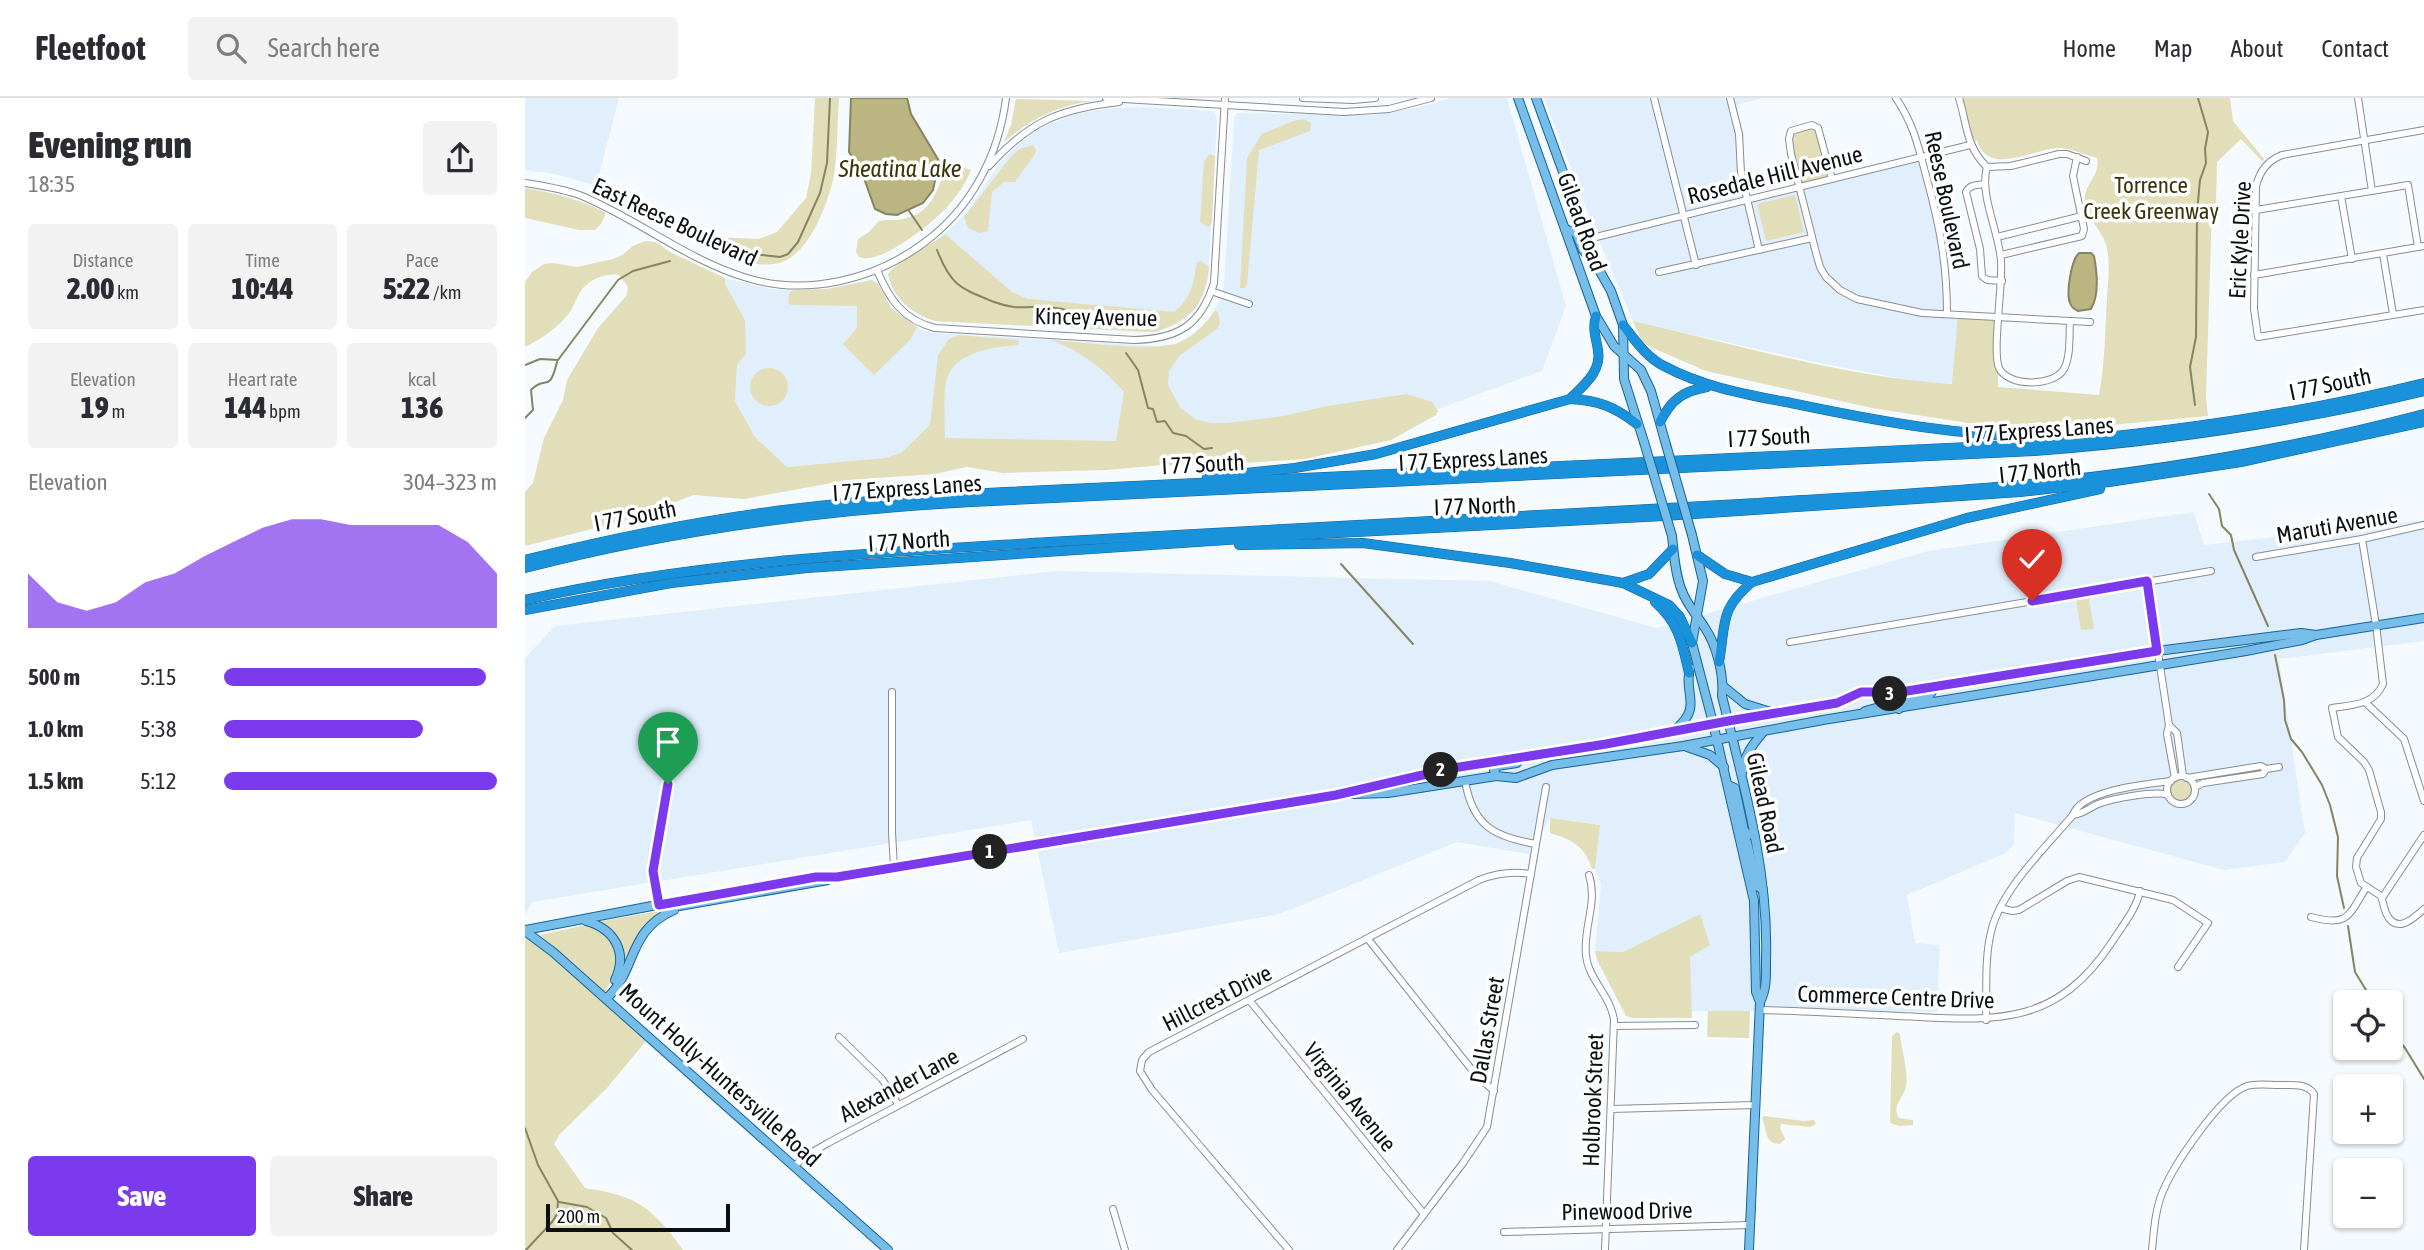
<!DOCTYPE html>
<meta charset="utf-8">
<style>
body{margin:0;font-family:"Asap Condensed",sans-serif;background:#f2f2f3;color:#2b2b33;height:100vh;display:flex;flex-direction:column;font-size:26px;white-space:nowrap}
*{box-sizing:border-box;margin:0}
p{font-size:23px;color:#7c7c81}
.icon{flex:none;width:38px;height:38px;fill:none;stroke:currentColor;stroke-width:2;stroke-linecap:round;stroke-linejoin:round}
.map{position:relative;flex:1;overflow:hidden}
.sheet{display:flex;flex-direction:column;background:#fff;width:525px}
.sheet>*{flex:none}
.fabs{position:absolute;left:1808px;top:892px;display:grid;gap:14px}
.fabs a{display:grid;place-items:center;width:70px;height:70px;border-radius:7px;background:#fff;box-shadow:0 2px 5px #0004;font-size:35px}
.scale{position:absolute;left:21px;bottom:18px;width:184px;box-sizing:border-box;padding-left:7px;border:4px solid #0d1013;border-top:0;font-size:19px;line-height:24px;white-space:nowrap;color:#0d1013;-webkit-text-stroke:5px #fff;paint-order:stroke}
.pin{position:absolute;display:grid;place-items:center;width:60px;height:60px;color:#fff;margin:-72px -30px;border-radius:50% 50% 50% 0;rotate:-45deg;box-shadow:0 0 7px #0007}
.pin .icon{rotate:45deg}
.km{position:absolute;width:35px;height:35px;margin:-18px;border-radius:50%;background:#222;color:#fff;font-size:19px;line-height:35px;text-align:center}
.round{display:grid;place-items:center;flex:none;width:74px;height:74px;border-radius:7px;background:#f2f2f3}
.overview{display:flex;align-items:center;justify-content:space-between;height:119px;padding:0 28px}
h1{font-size:38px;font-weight:800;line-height:52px}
.stats{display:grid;grid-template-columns:repeat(3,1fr);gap:10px;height:119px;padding:7px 28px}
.stats div{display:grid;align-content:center;border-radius:7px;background:#f2f2f3;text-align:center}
.stats b{font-size:30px;font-weight:800}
.stats small{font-size:19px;font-weight:400}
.stats p{font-size:19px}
.chart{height:196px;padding:14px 28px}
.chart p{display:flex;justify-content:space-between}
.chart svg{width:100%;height:126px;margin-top:7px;fill:#7c3aed;opacity:.7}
.cta{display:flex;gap:14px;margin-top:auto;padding:14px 28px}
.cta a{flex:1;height:80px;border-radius:7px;background:#7c3aed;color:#fff;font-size:28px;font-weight:800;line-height:80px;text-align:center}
.cta a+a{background:#f2f2f3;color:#2b2b33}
ul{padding:0 28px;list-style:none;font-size:23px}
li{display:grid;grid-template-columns:112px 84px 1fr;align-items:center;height:52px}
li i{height:18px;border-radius:9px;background:#7c3aed}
header{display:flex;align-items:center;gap:42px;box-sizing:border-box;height:98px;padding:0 35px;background:#fff;border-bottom:2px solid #e1e1e2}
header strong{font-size:33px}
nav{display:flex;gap:38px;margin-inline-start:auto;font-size:24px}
.search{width:490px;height:63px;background:#f2f2f3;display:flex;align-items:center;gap:18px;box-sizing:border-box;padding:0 24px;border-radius:7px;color:#7c7c81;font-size:26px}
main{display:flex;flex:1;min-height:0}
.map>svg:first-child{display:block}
.built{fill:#e0effb}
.green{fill:#e2deba}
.water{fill:#bbb582;stroke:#878461;stroke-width:2}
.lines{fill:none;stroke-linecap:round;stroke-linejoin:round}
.stream{stroke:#878461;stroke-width:2}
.minor-casing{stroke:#868d94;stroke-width:8}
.major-casing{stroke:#156495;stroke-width:10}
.highway-casing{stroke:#156495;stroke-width:10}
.minor{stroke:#fff;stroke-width:6}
.major{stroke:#76bde9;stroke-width:8}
.highway{stroke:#1a91db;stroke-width:9}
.major-bridge-casing{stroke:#156495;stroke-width:10;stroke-linecap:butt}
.major-bridge{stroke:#76bde9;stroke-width:8}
.route-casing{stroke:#fff;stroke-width:14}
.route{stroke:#7c3aed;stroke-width:9}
.labels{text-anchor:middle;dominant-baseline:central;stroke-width:7;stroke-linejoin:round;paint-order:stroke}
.street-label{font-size:23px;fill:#0d1013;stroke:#fff}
.park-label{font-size:23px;fill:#393409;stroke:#fff}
.water-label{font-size:24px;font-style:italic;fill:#383308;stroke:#fff}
</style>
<header>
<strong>Fleetfoot</strong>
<div class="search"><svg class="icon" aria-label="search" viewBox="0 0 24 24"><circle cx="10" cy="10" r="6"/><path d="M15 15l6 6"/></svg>Search here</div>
<nav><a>Home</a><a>Map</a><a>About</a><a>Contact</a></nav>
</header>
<main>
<section class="sheet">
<div class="overview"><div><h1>Evening run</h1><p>18:35</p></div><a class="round"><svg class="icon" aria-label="share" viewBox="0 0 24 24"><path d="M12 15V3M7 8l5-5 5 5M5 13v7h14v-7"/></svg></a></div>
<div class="stats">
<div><p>Distance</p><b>2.00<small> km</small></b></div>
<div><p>Time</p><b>10:44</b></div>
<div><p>Pace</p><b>5:22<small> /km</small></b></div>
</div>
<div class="stats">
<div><p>Elevation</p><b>19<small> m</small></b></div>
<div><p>Heart rate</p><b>144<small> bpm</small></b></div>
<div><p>kcal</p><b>136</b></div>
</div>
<div class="chart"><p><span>Elevation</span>304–323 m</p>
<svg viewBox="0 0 160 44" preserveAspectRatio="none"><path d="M0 44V25L10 35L20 38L30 35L40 28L50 25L60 19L70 14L80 9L90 6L100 6L110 8L120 8L130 8L140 8L150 14L160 25V44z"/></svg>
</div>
<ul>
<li><b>500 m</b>5:15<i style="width:96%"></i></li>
<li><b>1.0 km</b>5:38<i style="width:73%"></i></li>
<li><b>1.5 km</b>5:12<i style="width:100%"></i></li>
</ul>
<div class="cta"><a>Save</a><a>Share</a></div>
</section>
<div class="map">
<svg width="1899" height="1152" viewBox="0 0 1899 1152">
<rect width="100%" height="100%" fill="#f5faff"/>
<g class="built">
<path d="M0 0H94L71 88 30 76 0 72Z"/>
<path d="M925 0H982L1041 208 1017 273 897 317 840 329 262 369 230 339 210 303 212 267 220 222 200 186V180L245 191 268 192 302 191 347 182 354 187 366 210 376 219 397 232 410 235 631 248 651 246 663 240 682 224 694 204 699 188 709 21 712 15 850 17 899 8Z"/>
<path d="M1019 0H1237L1212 7 1219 37 1218 63 1225 99 1397 58 1415 134 1422 215 1474 219 1472 289 1389 283 1289 264 1108 223 1069 130Z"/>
<path d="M620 9 686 13H689L692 21 683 182 672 209 660 221 645 229 630 234H616L410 223 388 213 376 203 368 192 364 180 366 172 420 136 443 113 476 63 501 39 515 30 550 16 587 10Z"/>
<path d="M1669 414 1679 447 1899 422V543L1754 561 1780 735 1760 764 1699 772 1490 715 1489 746 1481 755 1382 797 1390 845 1415 847 1412 914 1140 913 1175 817 1098 854 1070 853 1076 786 1070 771 1075 727 1025 720 1011 746 1006 776 1004 756 932 744 755 816 534 855 506 722 7 804 0 817V560L30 528 531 473 964 483 1132 530 1403 453Z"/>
</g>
<g class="green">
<path d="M290 0H314C312 27 313 55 308 82 301 110 282 163 248 166 223 169 203 158 181 148L186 139 234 141 252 134 281 100 286 76Z"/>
<path d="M1434 0H1705L1708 23 1739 61 1738 64 1716 41 1692 64 1691 104 1687 108 1681 300 1683 318 1575 328 1443 325 1347 310 1181 273 1123 248 1116 242 1108 223C1213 247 1320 279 1427 286L1433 216 1474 219 1473 289 1574 297C1580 265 1580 232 1582 200 1583 183 1586 163 1581 147 1576 131 1563 122 1560 104 1558 86 1576 78 1572 60 1558 56 1544 49 1530 50 1506 53 1462 78 1452 42L1445 47Z"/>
<path d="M491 1 567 3C533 7 504 22 479 44L486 27Z"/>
<path d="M779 21 786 25 785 33 734 52 722 186 720 190H715L722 60 737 36 768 23Z"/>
<path d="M1290 28 1307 81 1274 88 1265 37Z"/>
<path d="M508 47 511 52 510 56 490 84H479L467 94 463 133 455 135 443 130 439 119 484 61 494 51Z"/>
<path d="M684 56 690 58 687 123 685 128 682 129 675 124 679 64Z"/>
<path d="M427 66 446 72C440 88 427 105 414 117 400 130 353 168 334 159L331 154 333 141 344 134 354 123C363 121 373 123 382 120 407 114 413 90 421 69Z"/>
<path d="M0 90C29 95 55 101 81 115L76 126 70 132H54L0 120Z"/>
<path d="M1270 97 1279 134 1241 143 1232 106Z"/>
<path d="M420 136 487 194 503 201 649 214C667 200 668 185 672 164L676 163 684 169C681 206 665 223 630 234L410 223C387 216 368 200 363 176 374 161 404 149 420 136Z"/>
<path d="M120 143 131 144 145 154 200 180V186L220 222 221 256 212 267 210 303 230 339 262 369 360 360 376 355 405 327 413 257 424 241 434 237 493 242 494 244 493 247C469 249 432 253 422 280 418 291 420 327 420 340L591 343 599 294C578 270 556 253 526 242 555 244 628 254 653 245 668 239 680 226 690 213L693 214 695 225 693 230 654 258 644 273 643 287 655 309 670 321 686 325H702L759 318 802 308 882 296 907 304 913 313 911 317 866 342 780 361 689 367H639L580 372 478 375 442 369 410 376 323 382 219 401 168 397 114 419 0 448V394L8 385 19 340 38 302 42 282 73 230 102 197 103 189 94 177C82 175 67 180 58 190 51 198 49 211 41 219 32 230 13 243 0 249V184L7 174 19 166 29 165 52 169 88 161 97 157 108 148Z"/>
<path d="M347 182 354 187 366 210 392 229 386 241 349 277 318 246 332 230V208L266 207 263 205 264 196 268 192 302 191Z"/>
<circle cx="244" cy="289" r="19"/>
<path d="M1564 500 1569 531 1556 532 1551 502Z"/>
<circle cx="1656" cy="692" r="14"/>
<path d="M1025 720 1075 727 1070 771H1067C1060 748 1046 741 1025 735Z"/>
<path d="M146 811 134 817 97 874V859L71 824Z"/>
<path d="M1175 816 1185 847 1165 859 1167 920H1107L1101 918 1072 862 1070 853 1098 854Z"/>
<path d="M61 827C97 831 96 870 80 894L15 837Z"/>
<path d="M6 840 121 943 82 990 35 1036 29 1046 60 1090C111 1097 128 1110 158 1152H0V841Z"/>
<path d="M1183 913H1225L1224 940 1182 939Z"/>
<path d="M1372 934 1375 936C1376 950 1384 975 1381 988 1379 1001 1366 1006 1374 1020L1388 1022V1027L1374 1028 1365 1025 1367 938Z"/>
<path d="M1239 1018 1278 1023 1289 1022 1291 1026 1285 1029 1256 1026 1255 1030 1260 1041 1255 1046C1239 1046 1242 1031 1237 1020Z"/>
</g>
<g class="water">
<path d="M326 0H382L386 16 414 63 408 92 398 105 372 117 361 116 350 111 336 72 324 54Z"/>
<path d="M1554 155H1566L1569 158C1572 174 1575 196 1566 211L1553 213C1549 211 1547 210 1545 205 1541 196 1546 162 1554 155Z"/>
</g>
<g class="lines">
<g class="stream">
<path d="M384 113 397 132"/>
<path d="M195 152 255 159 263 156 273 144 295 95 302 65 305 0"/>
<path d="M412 152C426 188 435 190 469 204 475 206 482 208 489 209 500 210 511 208 522 209 541 210 561 218 577 229"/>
<path d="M601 255 613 272 623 310 628 311 632 324 640 323 648 335 661 338 679 351 687 350"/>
<path d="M0 267 15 261 33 262 93 182 108 173 145 163"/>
<path d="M1670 307 1665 269 1671 239 1672 114 1675 82 1681 65 1680 51 1683 34 1673 0"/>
<path d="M0 320 8 312 6 292C21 276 24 297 32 264"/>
<path d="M1684 396 1694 411 1697 428 1706 437 1709 452 1743 528"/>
<path d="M816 466 888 546"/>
<path d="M1750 557 1759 602 1760 622 1766 641 1777 654 1797 687 1805 707 1813 739 1812 778 1819 810"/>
<path d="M1823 828 1830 874 1849 905"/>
<path d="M1866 933 1880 950 1899 981"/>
<path d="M0 1030 13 1067 33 1103 32 1116 27 1124 1 1152"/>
<path d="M34 1104 62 1109 81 1120 88 1135 107 1152"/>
</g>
<g class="minor-casing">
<g id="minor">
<path d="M581 0 819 14 864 11 906 0"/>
<path d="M778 0 828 2 850 0"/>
<path d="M1129 0 1171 167"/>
<path d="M1205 0 1214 36 1216 75 1234 152"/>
<path d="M1371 0C1390 29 1393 48 1402 81 1415 129 1422 166 1422 216"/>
<path d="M1434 0C1442 26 1441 49 1462 69L1486 68 1534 56H1542L1561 63"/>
<path d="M1833 0 1847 93"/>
<path d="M1899 32 1757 57C1742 63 1735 73 1731 88L1729 211 1733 239 1899 212"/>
<path d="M464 68C505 23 534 11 594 4"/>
<path d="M1462 69C1454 96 1474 134 1476 163 1478 187 1467 253 1474 270 1483 289 1529 289 1539 271 1546 258 1544 237 1545 223"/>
<path d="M1307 81 1293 30 1287 27 1266 33 1264 41 1266 56 1290 151 1295 169 1301 179 1315 192 1332 201 1397 215 1565 224"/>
<path d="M0 85C19 88 39 91 57 98 112 121 161 161 219 179 280 199 350 182 400 144 446 110 474 57 481 0"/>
<path d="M1460 86C1453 87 1445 86 1441 94L1455 151 1457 178 1462 182 1477 183"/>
<path d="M1816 98 1827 161"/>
<path d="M1731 112 1883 87 1893 149"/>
<path d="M1472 139 1557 118"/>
<path d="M1063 141 1445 47"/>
<path d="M1858 156 1868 216"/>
<path d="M1476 157 1557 138 1559 131 1548 78 1552 59"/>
<path d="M352 172C364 201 378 222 410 230L609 242C653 241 676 227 689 185L700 0"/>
<path d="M1134 174 1287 140"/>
<path d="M1729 177 1899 148"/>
<path d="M686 193 724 206"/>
<path d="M1837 441 1851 527 1858 586C1849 607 1828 607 1807 610L1813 639 1839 664 1844 672 1856 714V721L1832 760 1831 769 1836 785 1856 798C1858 804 1859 810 1861 815 1871 837 1888 821 1899 811"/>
<path d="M1731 459 1837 441 1899 427"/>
<path d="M1622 483 1644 627 1642 636 1650 680"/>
<path d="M1265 544 1686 473"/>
<path d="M367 594V734L369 770"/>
<path d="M1840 604 1879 641 1899 703"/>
<path d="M1644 627 1652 635 1658 678"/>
<path d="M1741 671 1754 669"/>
<circle cx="1656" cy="692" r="14"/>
<path d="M1662 680 1736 668 1741 671 1738 676 1678 685 1670 689"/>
<path d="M940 683C948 728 969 739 1011 746"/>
<path d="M1548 717C1558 716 1564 710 1573 706 1586 701 1631 692 1643 697"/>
<path d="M1064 777C1073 805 1058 829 1061 857 1063 881 1086 898 1089 922L1080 1152"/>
<path d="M1857 800 1899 737"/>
<path d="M134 807 128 773 143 686 136 632"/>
<path d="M1475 810 1487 813 1494 812 1542 783 1554 779 1648 802 1683 825 1653 869"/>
<path d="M1786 819C1824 829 1823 818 1841 790"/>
<path d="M843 841 951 977 969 993"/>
<path d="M725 903 899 1116"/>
<path d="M1235 912C1281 913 1328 916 1374 918 1466 922 1529 932 1587 844 1597 828 1611 812 1615 793"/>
<path d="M1461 922C1462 892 1459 859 1467 830 1478 790 1521 749 1548 717 1556 692 1622 686 1646 683"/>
<path d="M1089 928 1170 927"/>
<path d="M314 939 357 981 373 1006"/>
<path d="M1086 1011 1230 1007"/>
<path d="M269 1068 284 1056 303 1045 498 941"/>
<path d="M588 1111 600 1152"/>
<path d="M979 1134 1225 1127"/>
<path d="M764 1152 627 992 615 973 617 962 624 954 954 782C972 775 987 773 1006 776"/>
<path d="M872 1152 938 1065 962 1029 1021 689"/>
<path d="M1627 1152C1629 1132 1630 1112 1638 1093 1649 1067 1695 997 1722 988 1732 985 1744 987 1754 987 1766 987 1782 985 1789 996L1779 1152"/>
</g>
</g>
<g class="major-casing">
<g id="major">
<path d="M993 0 1071 218 1089 248 1116 272 1126 293 1140 343"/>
<path d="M1011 0 1073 170 1086 193 1098 227 1099 281 1119 344"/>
<path d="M1040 131 1051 135 1058 152 1069 165"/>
<path d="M1167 437 1178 483 1167 545 1188 625 1229 803 1231 894 1235 904 1224 1152"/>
<path d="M1147 438C1149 456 1150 476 1157 493 1162 507 1172 517 1180 530 1192 548 1199 577 1197 598 1218 684 1244 773 1241 862 1241 876 1242 891 1235 904"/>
<path d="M1198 588 1220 606 1246 614"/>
<path d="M1374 611 1378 603 1404 598 1410 589"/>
<path d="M1340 613 1358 608 1357 597"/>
<path d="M1151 631C1178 608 1158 596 1165 570"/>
<path d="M1162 649 1185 657 1199 669"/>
<path d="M1217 675C1219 657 1228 646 1239 633"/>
<path d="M971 678 969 672 972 668 992 665 995 658"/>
<path d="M1203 687 1210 690 1219 732 1223 737 1228 736"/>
<path d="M828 696 863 695 971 678 991 680 1027 667 1158 648 1298 622 1721 553 1777 542 1791 537 1899 520"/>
<path d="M1215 740 1222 744 1232 788 1238 792"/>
<path d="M143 810 303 782"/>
<path d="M61 823C90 831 103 855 90 882"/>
<path d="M0 832 190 796 291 779H312L811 697 928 670 1081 646 1188 625 1312 605 1336 594H1349L1357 597 1632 553 1776 535 1791 537"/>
<path d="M0 833 28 854 363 1152"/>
<path d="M81 901C113 872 101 833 149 812"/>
</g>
</g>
<g class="highway-casing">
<g id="highway">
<path d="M1098 227C1110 242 1121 259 1139 268 1180 290 1225 297 1271 306 1357 324 1440 339 1529 339"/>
<path d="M1045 301C1059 287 1077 273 1073 252 1071 239 1067 231 1071 218"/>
<path d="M1135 324C1146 302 1158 293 1182 289"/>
<path d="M682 379 770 370 851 356 1045 301C1073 302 1090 309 1112 326"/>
<path d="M714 447 838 445 985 465 1098 485 1144 507 1155 519 1167 545"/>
<path d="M1172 457 1200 476 1227 484"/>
<path d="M0 462C88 440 177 422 267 411 338 402 409 398 480 394L1508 346C1641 335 1770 317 1899 285"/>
<path d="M0 470C147 432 295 412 446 404L1509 353C1641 343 1770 324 1899 293"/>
<path d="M1098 485 1124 476 1148 451"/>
<path d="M0 502C173 463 348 455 524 444 754 430 985 420 1215 406 1307 400 1400 396 1493 387 1629 374 1766 351 1899 316"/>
<path d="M1130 504C1154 525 1157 545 1164 575"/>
<path d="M0 512 146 485 282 470 793 436 1139 418 1495 394 1584 384 1716 364 1899 324"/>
<path d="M1194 564C1201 525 1194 512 1227 484L1442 420 1575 391"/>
</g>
</g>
<use href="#minor" class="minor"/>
<use href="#major" class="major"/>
<use href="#highway" class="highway"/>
<g class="major-bridge-casing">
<g id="major-bridge">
<path d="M1140 343 1167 437"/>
<path d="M1119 344 1147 438"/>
</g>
</g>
<use href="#major-bridge" class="major-bridge"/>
</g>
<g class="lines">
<g class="route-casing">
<path id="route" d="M143 686 128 773 134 807 291 779H312L811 697 928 670 1081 646 1203 623 1312 605 1336 594H1349L1357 597 1632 553 1622 483 1507 503"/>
</g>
<use href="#route" class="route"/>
</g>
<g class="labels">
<g class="street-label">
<text transform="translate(1250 77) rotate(-14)">Rosedale Hill Avenue</text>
<text transform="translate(1422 102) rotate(78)">Reese Boulevard</text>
<text transform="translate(150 124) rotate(25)">East Reese Boulevard</text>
<text transform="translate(1057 124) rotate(70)">Gilead Road</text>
<text transform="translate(1715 142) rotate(-87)">Eric Kyle Drive</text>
<text transform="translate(571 219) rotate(1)">Kincey Avenue</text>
<text transform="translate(1805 286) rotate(-12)">I 77 South</text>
<text transform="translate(1514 332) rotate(-4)">I 77 Express Lanes</text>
<text transform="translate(1244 339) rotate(-3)">I 77 South</text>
<text transform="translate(948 361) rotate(-3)">I 77 Express Lanes</text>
<text transform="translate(678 366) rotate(-3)">I 77 South</text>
<text transform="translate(1515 373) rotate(-6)">I 77 North</text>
<text transform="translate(382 390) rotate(-4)">I 77 Express Lanes</text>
<text transform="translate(950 408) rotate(-2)">I 77 North</text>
<text transform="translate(110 418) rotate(-11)">I 77 South</text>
<text transform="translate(1812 427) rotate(-10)">Maruti Avenue</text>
<text transform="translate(384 443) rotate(-4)">I 77 North</text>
<text transform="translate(1240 705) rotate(78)">Gilead Road</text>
<text transform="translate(1371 899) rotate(2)">Commerce Centre Drive</text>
<text transform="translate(692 900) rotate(-27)">Hillcrest Drive</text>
<text transform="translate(962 932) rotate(-80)">Dallas Street</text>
<text transform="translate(195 977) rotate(42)">Mount Holly-Huntersville Road</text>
<text transform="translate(374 987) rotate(-28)">Alexander Lane</text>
<text transform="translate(825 999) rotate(51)">Virginia Avenue</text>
<text transform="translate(1068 1002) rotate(-88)">Holbrook Street</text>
<text transform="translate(1102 1113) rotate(-1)">Pinewood Drive</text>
</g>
<g class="park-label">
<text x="1626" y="87">Torrence<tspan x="1626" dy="26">Creek Greenway</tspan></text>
</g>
<g class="water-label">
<text x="375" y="70">Sheatina Lake</text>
</g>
</g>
</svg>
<div class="fabs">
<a><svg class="icon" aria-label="locate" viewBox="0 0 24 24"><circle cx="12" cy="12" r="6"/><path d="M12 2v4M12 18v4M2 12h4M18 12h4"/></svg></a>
<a>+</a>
<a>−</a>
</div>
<div class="scale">200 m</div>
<div class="pin" style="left:143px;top:686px;background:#1e9e55"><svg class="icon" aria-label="arrive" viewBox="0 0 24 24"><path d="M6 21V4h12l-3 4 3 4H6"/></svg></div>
<div class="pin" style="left:1507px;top:503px;background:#d93025"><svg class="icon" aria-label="check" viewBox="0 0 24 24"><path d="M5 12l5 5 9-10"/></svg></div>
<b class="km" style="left:465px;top:754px">1</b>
<b class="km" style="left:916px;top:672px">2</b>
<b class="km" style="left:1365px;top:596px">3</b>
</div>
</main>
